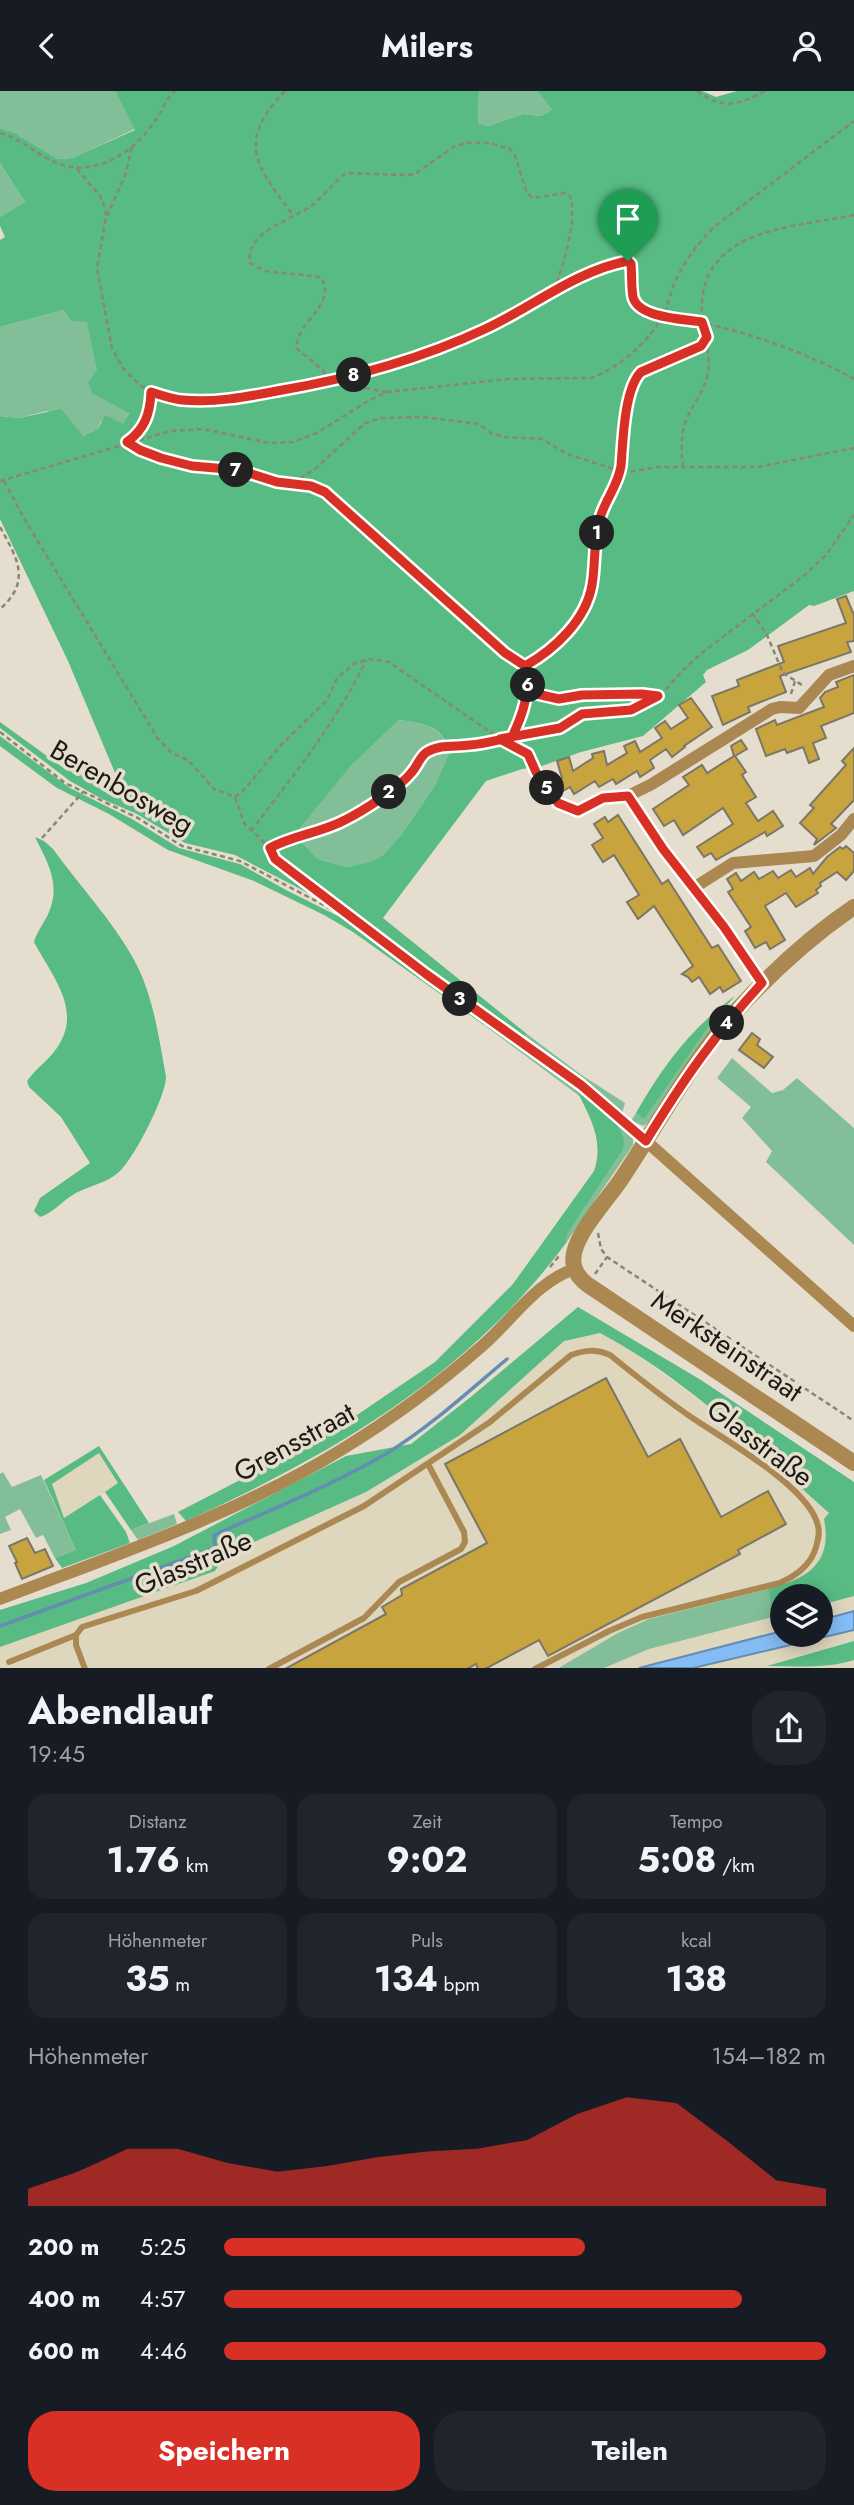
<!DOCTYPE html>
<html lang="de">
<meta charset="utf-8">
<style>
body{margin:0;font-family:Jost,sans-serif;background:#20242c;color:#f1f3f6;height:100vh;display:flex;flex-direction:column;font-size:26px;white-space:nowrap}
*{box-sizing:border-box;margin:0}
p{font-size:23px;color:#9ea1a6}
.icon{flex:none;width:38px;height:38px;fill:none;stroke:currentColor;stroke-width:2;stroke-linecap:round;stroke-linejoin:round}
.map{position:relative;height:1577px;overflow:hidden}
.side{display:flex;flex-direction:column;background:#171b24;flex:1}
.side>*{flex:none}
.tools{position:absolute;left:770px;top:1493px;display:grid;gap:14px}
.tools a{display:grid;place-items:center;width:63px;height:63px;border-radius:50%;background:#171b24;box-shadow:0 4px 18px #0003;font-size:35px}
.pin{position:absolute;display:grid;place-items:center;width:60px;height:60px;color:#fff;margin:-72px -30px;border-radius:50% 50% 50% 0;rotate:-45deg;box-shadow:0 0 7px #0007}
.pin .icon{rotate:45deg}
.km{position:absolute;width:35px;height:35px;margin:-18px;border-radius:50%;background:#222;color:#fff;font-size:19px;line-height:35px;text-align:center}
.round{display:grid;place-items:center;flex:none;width:74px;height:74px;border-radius:28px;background:#20242c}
.overview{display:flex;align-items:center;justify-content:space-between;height:119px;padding:0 28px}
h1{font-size:38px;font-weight:700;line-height:52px}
.metrics{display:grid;grid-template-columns:repeat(3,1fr);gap:10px;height:119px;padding:7px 28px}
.metrics div{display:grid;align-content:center;border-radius:18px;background:#20242c;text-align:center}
.metrics b{font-size:35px;font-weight:700}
.metrics small{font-size:19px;font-weight:400}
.metrics p{font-size:19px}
.chart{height:196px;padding:14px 28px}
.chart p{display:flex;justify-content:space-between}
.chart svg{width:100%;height:126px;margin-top:7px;fill:#d93025;opacity:.7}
.cta{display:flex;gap:14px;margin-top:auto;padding:14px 28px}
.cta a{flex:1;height:80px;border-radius:28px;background:#d93025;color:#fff;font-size:28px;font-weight:700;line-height:80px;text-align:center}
.cta a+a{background:#20242c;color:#f1f3f6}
ul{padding:0 28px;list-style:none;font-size:23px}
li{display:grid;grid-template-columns:112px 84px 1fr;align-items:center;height:52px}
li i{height:18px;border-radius:9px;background:#d93025}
header{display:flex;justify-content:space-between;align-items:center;height:91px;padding:0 28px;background:#171b24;font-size:32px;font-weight:700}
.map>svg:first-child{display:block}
.built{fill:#dfd6be;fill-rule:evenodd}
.green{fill:#82bf99}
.forest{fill:#58bb83;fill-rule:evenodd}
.water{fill:#84bdf5;stroke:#658cb2;stroke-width:2}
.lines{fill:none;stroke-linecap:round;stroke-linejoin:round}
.stream{stroke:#658cb2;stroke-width:3.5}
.building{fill:#c7a43e;stroke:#7c7667;stroke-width:2}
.path{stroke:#8a8579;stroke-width:2.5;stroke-dasharray:5 3.5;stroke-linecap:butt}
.service{stroke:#ab8852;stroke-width:6}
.minor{stroke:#ab8852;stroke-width:12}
.tertiary{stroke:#ab8852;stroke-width:16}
.route-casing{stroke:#fff;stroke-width:14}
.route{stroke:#d93025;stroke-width:9}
.labels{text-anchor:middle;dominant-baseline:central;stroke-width:7;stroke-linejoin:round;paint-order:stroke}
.street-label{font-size:28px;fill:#1d1a14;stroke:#e5dece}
</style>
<header><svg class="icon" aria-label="back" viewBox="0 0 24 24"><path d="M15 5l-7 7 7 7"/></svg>Milers<svg class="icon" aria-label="person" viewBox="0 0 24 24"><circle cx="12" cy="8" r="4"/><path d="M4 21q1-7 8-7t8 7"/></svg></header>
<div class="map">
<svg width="854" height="1578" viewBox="0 0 854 1578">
<rect width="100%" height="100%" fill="#e5dece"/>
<g class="built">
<path d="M600 1242 628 1257 735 1336 829 1422 854 1429V1577L0 1578V1533L426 1360 557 1250ZM782 1505H821V1544H782Z"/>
<path d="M99 1362 119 1392 64 1427 52 1393Z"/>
</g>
<g class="green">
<path d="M0 0H115L135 38 83 62 72 67 58 68 15 42 0 37Z"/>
<path d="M479 0H537L552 19 540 25 523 23 488 35 478 32Z"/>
<path d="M0 72 25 111 0 126Z"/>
<path d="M64 219 88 231 105 308 129 321 123 334 101 330 98 338 83 345 47 320 19 327 0 325V236Z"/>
<path d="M399 629C426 633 436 633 451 658L434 696 401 744 383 764 372 772 347 776 318 768 293 744 350 676Z"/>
<path d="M487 930 586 1001 633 1043V1054L566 1152V1143L585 1116 613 1030 484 934Z"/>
<path d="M713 930 717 933 649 1030 644 1035 631 1030 636 1022 643 1027Z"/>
<path d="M527 943 580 983 625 1012 622 1023 587 993 523 949Z"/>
<path d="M732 967 772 1002 783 999 797 987 854 1037V1154L766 1071 772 1060 742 1027 751 1016 717 987Z"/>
<path d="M3 1381 12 1396 41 1384 76 1459 55 1467 43 1444 36 1447 20 1418 5 1426 11 1439 0 1443V1383Z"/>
<path d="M174 1423 177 1433 138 1449 131 1439Z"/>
<path d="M768 1498 773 1526 649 1558 604 1577 557 1578 618 1542 649 1528Z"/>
</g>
<g class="forest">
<path d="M115 0H479L478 32 488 35 523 23 540 25 552 19 537 0H702L716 6 737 0H854V500L814 515 809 514 748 559 707 579 703 584 706 591 643 645 581 661 539 676 522 678 486 690 383 827 527 943 523 949 356 827 235 764 185 752 137 723 102 708 70 690 0 637V631L65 678 116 698 126 708 68 570 0 428V325L19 327 61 318 83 345 98 338 105 324 123 333 129 322 92 302 88 292 97 279 87 231 71 230 64 219 0 236V149L5 146 0 135V126L25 111 0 72V37L15 42 58 68 72 67 83 62 135 39ZM399 629C426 633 437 633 451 658L434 696 401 744 383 764 372 771 347 776 318 768 294 744 350 676Z"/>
<path d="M0 645 70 697 132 728 179 757 240 773 286 799 348 830 487 930 484 934 353 841 324 824 254 790 168 759 109 723 57 697 0 655Z"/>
<path d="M35 746 44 750 53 758C79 794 111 828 133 867 153 902 159 947 166 986 166 1005 134 1068 119 1081 106 1093 86 1095 71 1105 60 1112 53 1122 40 1126L34 1120 40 1107 90 1072 61 1026 29 996 27 990C37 976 52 967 60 952 81 916 50 882 34 851 37 840 45 831 49 821 61 792 47 771 35 746Z"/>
<path d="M735 905 710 934 644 1028 636 1022C662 976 692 936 735 905Z"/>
<path d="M578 1002C595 1015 629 1032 623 1058L567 1143 566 1152C468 1284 334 1363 186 1430L178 1421 329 1343 435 1271 513 1193 594 1080C604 1051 591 1028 578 1002Z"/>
<path d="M578 1216 701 1289 854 1391V1505L821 1514V1505H782V1524L773 1526 768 1498C806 1488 833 1473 824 1428L829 1422C759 1359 684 1286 600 1242L564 1250 460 1344 366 1401 225 1464 215 1480 0 1556V1519L86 1492 174 1455 346 1365 411 1353 472 1305Z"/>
<path d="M99 1355 149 1432 131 1439 105 1401 118 1392 99 1362 52 1393 64 1427 100 1404 126 1441 130 1452 62 1477 55 1467 76 1459 44 1389Z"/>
<path d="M854 1550V1569C826 1578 796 1575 767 1575Z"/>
</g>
<path class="water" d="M854 1520V1539L693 1577H639L782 1540V1544H821V1529Z"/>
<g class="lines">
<path class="stream" d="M0 1535 215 1457 214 1444C273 1418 333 1394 389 1361 431 1335 469 1300 507 1268"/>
</g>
<g class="building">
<path d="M846 505 854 524V550L847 551 851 561 780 585 786 601 748 616 750 621 723 634 712 605 739 595 737 589 784 571 778 555 846 532 837 508Z"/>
<path d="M854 584V622L821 635 826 647 813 652 819 668 809 672 803 656 787 662 785 658 766 665 756 638 775 629 777 634 824 616 820 607 825 601 838 596 836 591Z"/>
<path d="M691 607 712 636 684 655 685 656 672 666 666 658 650 669 654 677 640 686 637 680 616 693 613 688 599 696 595 690 574 703 570 696 563 700 557 690 562 687 557 670 569 666 573 680 593 667 592 663 604 660 607 674 627 662 624 655 635 650 640 661 662 647 655 637 665 630 671 638 688 627 679 614Z"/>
<path d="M741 649 747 658 735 665 746 681 742 684 756 706 746 712 758 730 773 720 783 735 767 745 765 741 716 769 711 762 704 766 697 756 733 733 723 717 683 744 674 729 664 735 653 718 689 694 683 686 702 674 707 682 734 665 731 655Z"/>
<path d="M854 657V709L831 733 836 737 814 754 817 748 800 732 814 717 810 714 846 674 842 670Z"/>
<path d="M618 724 662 793 668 789 712 857 718 854 741 890 723 901 720 896 710 903 699 886 692 891 688 886 682 883 693 875 654 815 638 828 627 811 639 804 614 764 603 771 592 754 603 747 594 733 605 726 608 731Z"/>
<path d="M846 755 854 762V780L846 789 837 781 820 792 821 795 816 799 818 802 796 816 786 802 765 815 785 849 770 858 766 851 755 857 745 840 751 836 728 801 733 798 727 788 736 782 741 790 754 781 759 788 773 780 778 787 791 779 796 786 810 777 813 783 827 766 840 756 843 758Z"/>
<path d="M752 942 760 948 757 954 773 966 764 977 739 959Z"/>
<path d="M606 1287 648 1366 680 1348 721 1426 768 1400 786 1433 738 1459 740 1463 548 1565 539 1549 485 1578H478L476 1573 467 1578H285L386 1523 382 1516 402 1504 401 1498 487 1452 445 1373Z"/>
<path d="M27 1447 35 1462 45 1458 53 1475 22 1488 15 1472 17 1471 9 1455Z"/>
</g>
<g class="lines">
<g class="path">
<path d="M285 0C235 52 257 76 293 124"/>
<path d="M697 0C723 19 738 14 765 0"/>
<path d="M0 42C22 48 37 64 57 72 95 87 133 62 154 31 162 21 165 8 175 0"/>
<path d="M77 78 100 105 105 117 106 126 97 177 112 257 123 277 140 294 151 301 180 309H219L315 294 408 269 486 238 526 217 555 197 628 170 631 173C632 185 629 205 637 214 649 228 687 228 704 232 753 243 810 263 854 288"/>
<path d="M107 125 126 82 132 56"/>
<path d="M151 301C150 323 145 338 127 351L140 359 161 367 192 375 239 379 277 391 311 395 325 401 505 562 525 575 528 601 559 608 582 604H661L684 578 703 561 806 483 826 464 854 424"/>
<path d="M387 301 329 291 323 279 297 258C294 231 338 216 321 186L265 180 250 172C245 139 294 129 314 113 325 103 334 91 346 82L405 84 415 83 455 55 465 52H490L510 58 515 65 527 102 533 107 565 102 570 105C578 129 563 173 555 197"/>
<path d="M683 376C681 358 680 340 689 323 696 308 706 298 708 280 711 256 700 235 702 211 707 136 798 136 854 124"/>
<path d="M0 390 170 340 203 338 269 352 293 351 317 342 368 310 387 301 507 288 591 287C619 277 649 251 663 224 668 215 670 203 674 193 684 171 697 153 714 136L854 30"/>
<path d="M4 390 25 429 158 648 172 662 188 669 214 698 235 706 244 732 269 756"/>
<path d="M293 392 315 378 365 332 381 327 423 326 479 333 492 343 505 346 542 348 567 363 620 380C623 355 623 298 641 281L701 255 707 246"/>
<path d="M0 436C17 467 32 490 0 518"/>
<path d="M752 522 767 544 783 582 802 594"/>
<path d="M525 575C555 558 586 529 592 494 596 471 593 446 601 424 606 408 617 396 620 380L628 381 658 376H758L854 357"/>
<path d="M791 603 795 590"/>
<path d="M0 641 65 692 138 727 182 755 240 770 354 830 581 994 635 1040"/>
<path d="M512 646 522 626 528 601"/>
<path d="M235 706 246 697 279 656 327 609 337 587 355 572 371 568 389 571 500 648 560 637 575 626 589 621 631 619 657 606"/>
<path d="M251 740C293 685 336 632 366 569"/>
<path d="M42 747 83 701"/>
<path d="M348 825 275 768 270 757C293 744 321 742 345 729 363 720 397 698 411 683 416 677 419 666 426 661 430 659 496 648 500 648 508 649 521 659 528 663 538 680 547 711 568 716"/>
<path d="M598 1142 601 1158 607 1166 854 1330"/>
<path d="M550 1176 559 1165"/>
<path d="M595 1183 607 1166"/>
</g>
<g class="service">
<path d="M9 1571 76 1544"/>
<path d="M85 1578 76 1554V1544L82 1536 196 1500 364 1415 490 1331 571 1264C585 1259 596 1258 610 1264 636 1285 663 1307 691 1326 723 1348 810 1396 818 1435 820 1442 818 1449 816 1456 811 1474 797 1484 780 1492L642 1526 609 1540 535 1578"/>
<path d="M269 1578 364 1527 399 1491 461 1458 465 1451 464 1441 428 1373"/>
</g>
<g class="minor">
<path d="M628 705 663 758 725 836 762 892"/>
<path d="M577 720 603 707 628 705 652 693 772 618 780 616 799 617 829 584 854 575"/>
<path d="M695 796 733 772 814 765 841 744 854 728"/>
<path d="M646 1050 854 1235"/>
<path d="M0 1508C115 1464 235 1424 341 1359 390 1329 439 1293 482 1255 511 1230 538 1189 575 1178"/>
</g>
<path class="tertiary" d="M854 816C811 845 773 880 738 918 691 970 659 1032 620 1090 606 1110 579 1139 574 1162 571 1176 577 1186 588 1194L854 1372"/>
</g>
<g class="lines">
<g class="route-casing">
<path id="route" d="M628 170 631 173C632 184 631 195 633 206 638 227 684 228 702 231L707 246 701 255 641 281C624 298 623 351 621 375 618 394 607 406 601 424 593 447 596 471 592 494 586 529 555 558 525 575 530 602 524 621 512 646 498 649 484 653 470 654 456 656 440 653 427 661 420 665 417 676 411 682 399 697 363 720 345 729 321 742 293 744 270 757L275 768 426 883 581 994 646 1050C682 991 715 943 762 892L724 836 663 758 628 705 603 707 578 720 558 712 536 681 528 663 500 648 560 637 582 623 631 619 658 605 642 603 582 604 559 608 528 601 525 575 505 562 325 401 311 395 277 391 239 379 192 375 161 367 140 359 127 351C145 338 150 323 151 301 161 304 172 308 182 309 214 312 246 306 277 300 348 288 419 269 485 238 533 216 575 180 628 170"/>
</g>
<use href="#route" class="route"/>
</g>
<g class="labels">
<g class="street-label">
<text transform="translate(122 696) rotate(30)">Berenbosweg</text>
<text transform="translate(727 1255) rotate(34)">Merksteinstraat</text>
<text transform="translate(294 1351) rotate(-29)">Grensstraat</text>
<text transform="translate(760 1352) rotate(37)">Glasstraße</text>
<text transform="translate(193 1472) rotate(-23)">Glasstraße</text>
</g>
</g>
</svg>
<div class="tools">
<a><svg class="icon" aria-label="layers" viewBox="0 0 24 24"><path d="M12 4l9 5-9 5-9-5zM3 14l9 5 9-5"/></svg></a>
</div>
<div class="pin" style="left:628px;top:170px;background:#1e9e55"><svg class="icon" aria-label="arrive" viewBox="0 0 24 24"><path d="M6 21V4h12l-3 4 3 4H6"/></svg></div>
<b class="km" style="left:597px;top:442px">1</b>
<b class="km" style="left:389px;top:701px">2</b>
<b class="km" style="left:460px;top:908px">3</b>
<b class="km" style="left:727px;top:932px">4</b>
<b class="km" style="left:547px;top:697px">5</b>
<b class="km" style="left:528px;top:594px">6</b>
<b class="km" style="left:236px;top:379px">7</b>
<b class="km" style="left:354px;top:284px">8</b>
</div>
<section class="side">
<div class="overview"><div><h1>Abendlauf</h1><p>19:45</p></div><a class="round"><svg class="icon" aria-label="share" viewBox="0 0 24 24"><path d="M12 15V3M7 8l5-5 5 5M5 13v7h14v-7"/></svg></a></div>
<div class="metrics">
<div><p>Distanz</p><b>1.76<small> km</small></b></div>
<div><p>Zeit</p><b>9:02</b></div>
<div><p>Tempo</p><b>5:08<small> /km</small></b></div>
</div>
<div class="metrics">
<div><p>Höhenmeter</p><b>35<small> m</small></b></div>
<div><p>Puls</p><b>134<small> bpm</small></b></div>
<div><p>kcal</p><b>138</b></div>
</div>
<div class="chart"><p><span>Höhenmeter</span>154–182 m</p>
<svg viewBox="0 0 160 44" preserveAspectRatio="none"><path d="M0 44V38L10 32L20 24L30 24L40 29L50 32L60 30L70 27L80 25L90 24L100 21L110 12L120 6L130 8L140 21L150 35L160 38V44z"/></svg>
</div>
<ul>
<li><b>200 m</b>5:25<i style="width:60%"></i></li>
<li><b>400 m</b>4:57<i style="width:86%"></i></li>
<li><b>600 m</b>4:46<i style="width:100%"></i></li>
</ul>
<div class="cta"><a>Speichern</a><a>Teilen</a></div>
</section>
